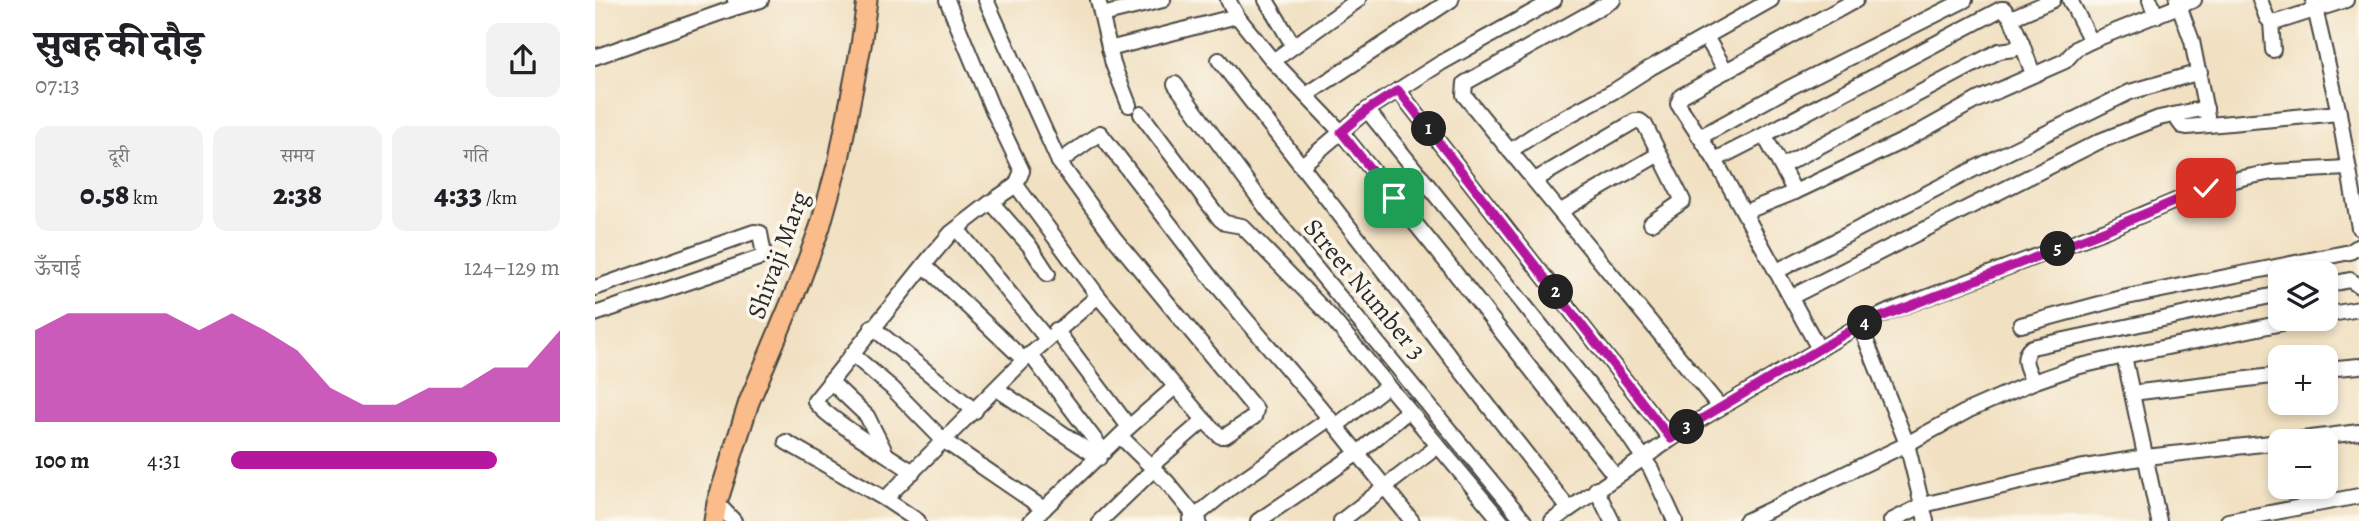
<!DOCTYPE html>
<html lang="hi">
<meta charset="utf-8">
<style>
body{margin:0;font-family:Alegreya,"Noto Serif Devanagari",serif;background:#f2f2f2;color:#202124;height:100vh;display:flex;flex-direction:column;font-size:26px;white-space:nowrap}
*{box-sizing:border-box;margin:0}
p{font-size:23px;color:#757577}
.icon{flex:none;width:38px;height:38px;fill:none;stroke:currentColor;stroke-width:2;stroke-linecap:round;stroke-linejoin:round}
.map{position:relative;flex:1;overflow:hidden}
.panel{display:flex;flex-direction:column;background:#fff;width:595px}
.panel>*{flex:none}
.fabs{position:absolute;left:1673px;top:261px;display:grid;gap:14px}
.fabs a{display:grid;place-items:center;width:70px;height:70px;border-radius:14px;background:#fff;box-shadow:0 4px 10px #0003;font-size:35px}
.pin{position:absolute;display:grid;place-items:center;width:60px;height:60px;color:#fff;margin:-30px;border-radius:14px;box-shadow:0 4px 10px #0006}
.km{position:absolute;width:35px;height:35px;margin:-18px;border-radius:50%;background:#222;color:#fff;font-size:19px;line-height:35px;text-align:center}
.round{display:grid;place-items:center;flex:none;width:74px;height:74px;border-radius:14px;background:#f2f2f2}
.headline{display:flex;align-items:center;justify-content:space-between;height:119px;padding:0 35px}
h1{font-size:38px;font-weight:800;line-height:52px}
.stats{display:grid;grid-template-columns:repeat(3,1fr);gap:10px;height:119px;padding:7px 35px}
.stats div{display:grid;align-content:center;border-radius:14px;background:#f2f2f2;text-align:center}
.stats b{font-size:30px;font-weight:800}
.stats small{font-size:19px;font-weight:400}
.stats p{font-size:19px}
.chart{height:196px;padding:14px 35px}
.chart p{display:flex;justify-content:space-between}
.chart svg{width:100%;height:126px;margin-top:7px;fill:#b5179e;opacity:.7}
ul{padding:0 35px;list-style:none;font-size:23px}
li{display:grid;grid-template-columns:112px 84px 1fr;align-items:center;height:52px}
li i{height:18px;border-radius:9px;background:#b5179e}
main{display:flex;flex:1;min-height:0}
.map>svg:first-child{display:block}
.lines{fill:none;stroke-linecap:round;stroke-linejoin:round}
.minor-casing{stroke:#494642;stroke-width:18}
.major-casing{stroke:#494642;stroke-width:23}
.minor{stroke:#fff;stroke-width:14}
.major{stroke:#f9bc8a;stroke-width:19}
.route-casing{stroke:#fff;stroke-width:14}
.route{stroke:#b5179e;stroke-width:9}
.labels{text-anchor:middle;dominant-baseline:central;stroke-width:7;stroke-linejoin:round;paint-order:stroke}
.street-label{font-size:26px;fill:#2b2b2b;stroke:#fbf7ec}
</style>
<main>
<section class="panel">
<div class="headline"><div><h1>सुबह की दौड़</h1><p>07:13</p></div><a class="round"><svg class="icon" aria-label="share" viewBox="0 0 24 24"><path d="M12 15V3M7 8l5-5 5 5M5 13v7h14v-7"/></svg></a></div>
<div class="stats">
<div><p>दूरी</p><b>0.58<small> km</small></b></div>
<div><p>समय</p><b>2:38</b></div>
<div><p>गति</p><b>4:33<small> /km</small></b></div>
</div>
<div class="chart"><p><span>ऊँचाई</span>124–129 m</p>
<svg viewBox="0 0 160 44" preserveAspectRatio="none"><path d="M0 44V12L10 6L20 6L30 6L40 6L50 12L60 6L70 12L80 19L90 32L100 38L110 38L120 32L130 32L140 25L150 25L160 12V44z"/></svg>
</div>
<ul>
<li><b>100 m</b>4:31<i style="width:81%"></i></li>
</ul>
</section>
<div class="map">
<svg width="1764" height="521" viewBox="0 0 1764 521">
<rect width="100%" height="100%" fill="#fbf7ec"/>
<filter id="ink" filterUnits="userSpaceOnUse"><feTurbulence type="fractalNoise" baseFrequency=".0143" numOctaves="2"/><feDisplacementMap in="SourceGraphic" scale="14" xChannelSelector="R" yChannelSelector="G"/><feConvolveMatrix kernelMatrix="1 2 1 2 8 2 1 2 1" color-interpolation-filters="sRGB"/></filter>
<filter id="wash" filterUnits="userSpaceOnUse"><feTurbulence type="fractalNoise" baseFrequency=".00686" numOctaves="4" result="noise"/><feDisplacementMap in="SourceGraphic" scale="28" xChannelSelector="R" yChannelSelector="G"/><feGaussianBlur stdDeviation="1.57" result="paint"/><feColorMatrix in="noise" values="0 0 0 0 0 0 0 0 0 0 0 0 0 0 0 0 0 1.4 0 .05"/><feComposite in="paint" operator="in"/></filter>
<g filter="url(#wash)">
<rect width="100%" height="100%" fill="#f1e0c1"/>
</g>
<g filter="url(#ink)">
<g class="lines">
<g class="minor-casing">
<g id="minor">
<path d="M352 0 396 106 427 171 421 185 396 202 434 245 453 274"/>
<path d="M391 0 464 162 520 239 661 410 659 417 630 436H625L609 420"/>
<path d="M503 0 518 64 534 105"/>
<path d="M633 0 642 16 678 61 746 132 853 264 1021 477"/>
<path d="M671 0 698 45"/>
<path d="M1018 0 870 83 869 95 1125 407"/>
<path d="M1475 0 1496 41"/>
<path d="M1555 0 1561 16"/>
<path d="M1582 0 1597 41 1612 116"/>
<path d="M1665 0 1672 18 1676 22H1682L1751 0"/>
<path d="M1718 0 1744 113 1764 228"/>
<path d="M142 7 166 0"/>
<path d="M507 15 568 0"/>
<path d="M1676 22 1678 50"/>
<path d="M1111 37 1131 71 1086 96 1083 104 1120 160 1224 349"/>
<path d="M1427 44 1438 74"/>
<path d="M514 49 642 16"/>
<path d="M0 57 142 7 140 0"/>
<path d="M624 60 974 509"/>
<path d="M678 61 763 0"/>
<path d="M1131 71 1261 0"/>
<path d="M580 84 672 209 929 521"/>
<path d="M803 90 1076 439"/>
<path d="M711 95 856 0"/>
<path d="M772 110 1026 425 1056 469 1080 521"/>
<path d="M546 114 625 219 630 223 647 226 735 316 906 521"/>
<path d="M1579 115 1587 126 1592 127 1744 113"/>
<path d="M1169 135 1406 9H1409L1416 18 1458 0"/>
<path d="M1105 137 1196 87 1370 0"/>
<path d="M915 151 948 129 1019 91 1055 68 1176 0"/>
<path d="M1120 160 1169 135 1200 192 1150 212"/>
<path d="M464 162 505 133 620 283 741 426 817 521"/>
<path d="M706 166 772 110 846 63 959 0"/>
<path d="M1187 166 1404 51 1419 49 1427 44 1416 18"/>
<path d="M940 180 1040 121H1045L1050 125 1088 201 1056 223"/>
<path d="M421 185 503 296 609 420 556 466"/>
<path d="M1200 192 1314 138 1382 100 1470 61 1482 48 1496 41 1599 0"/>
<path d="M966 211 1064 154"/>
<path d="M362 229 452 339"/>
<path d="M329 265 429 360"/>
<path d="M1182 271 1383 167 1535 92 1605 72"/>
<path d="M1731 285 1755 280 1764 286"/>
<path d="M0 288 159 232 165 233 169 255 167 257 0 314"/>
<path d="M1196 297 1505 141 1564 118 1611 108"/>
<path d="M1731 315 1764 309"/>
<path d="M1265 325 1312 444 1331 521"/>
<path d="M1426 325 1527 298 1755 252 1764 246"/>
<path d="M277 327 380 411"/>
<path d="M461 330 534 427"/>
<path d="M257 354 297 388 348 440 449 509"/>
<path d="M435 354 509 452"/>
<path d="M1529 356 1564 521"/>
<path d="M1731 369 1764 366"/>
<path d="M235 381 272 416 290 452"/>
<path d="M1438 382C1433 369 1424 357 1437 347L1685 294"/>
<path d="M402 389 504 458"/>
<path d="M1537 393 1685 375"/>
<path d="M741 426 792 386"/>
<path d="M525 436 572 482 604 521"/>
<path d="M1692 441 1764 432"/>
<path d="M191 442 290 499 323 521"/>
<path d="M318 472C298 458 229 417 220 401L338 254 356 233 396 202"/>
<path d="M1001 489 1017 521"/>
<path d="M290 499 429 360 503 296"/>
<path d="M122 503 139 521"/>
<path d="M436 521 534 427 580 387"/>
<path d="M505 521 559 469"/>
<path d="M595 521 634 489 734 419"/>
<path d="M663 521 763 453 813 411"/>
<path d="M746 521 843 446"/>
<path d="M957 521 1101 422 1265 325 1293 312 1511 230 1611 188 1647 178 1678 172 1752 168"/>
<path d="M1151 521 1312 444 1374 410 1438 382 1481 367 1529 356 1711 318"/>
<path d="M1296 521 1328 505 1484 468 1551 457 1685 442"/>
<path d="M1633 521 1764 496"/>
</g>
</g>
<g class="major-casing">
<path id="major" d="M119 521 122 503 154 402 205 281 225 227 244 159 266 46 272 0"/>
</g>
<use href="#minor" class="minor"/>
<use href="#major" class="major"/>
</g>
</g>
<g class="lines" filter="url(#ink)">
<g class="route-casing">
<path id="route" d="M799 198 746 132 772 110 803 90 1076 439 1101 422 1265 325 1511 230 1611 188"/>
</g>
<use href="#route" class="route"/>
</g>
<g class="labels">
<g class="street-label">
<text transform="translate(183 255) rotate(-70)">Shivaji Marg</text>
<text transform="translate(770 289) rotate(50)">Street Number 3</text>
</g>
</g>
</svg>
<div class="fabs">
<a><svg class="icon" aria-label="layers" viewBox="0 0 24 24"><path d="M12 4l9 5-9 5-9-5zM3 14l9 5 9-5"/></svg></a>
<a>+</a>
<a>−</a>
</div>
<div class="pin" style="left:799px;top:198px;background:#1e9e55"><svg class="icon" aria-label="arrive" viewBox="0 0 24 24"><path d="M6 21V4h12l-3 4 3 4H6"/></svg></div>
<div class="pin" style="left:1611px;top:188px;background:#d93025"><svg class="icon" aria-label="check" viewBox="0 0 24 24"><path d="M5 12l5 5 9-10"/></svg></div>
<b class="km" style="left:834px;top:129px">1</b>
<b class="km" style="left:961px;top:292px">2</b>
<b class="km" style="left:1092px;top:427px">3</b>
<b class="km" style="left:1270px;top:323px">4</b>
<b class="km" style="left:1463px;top:249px">5</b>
</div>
</main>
